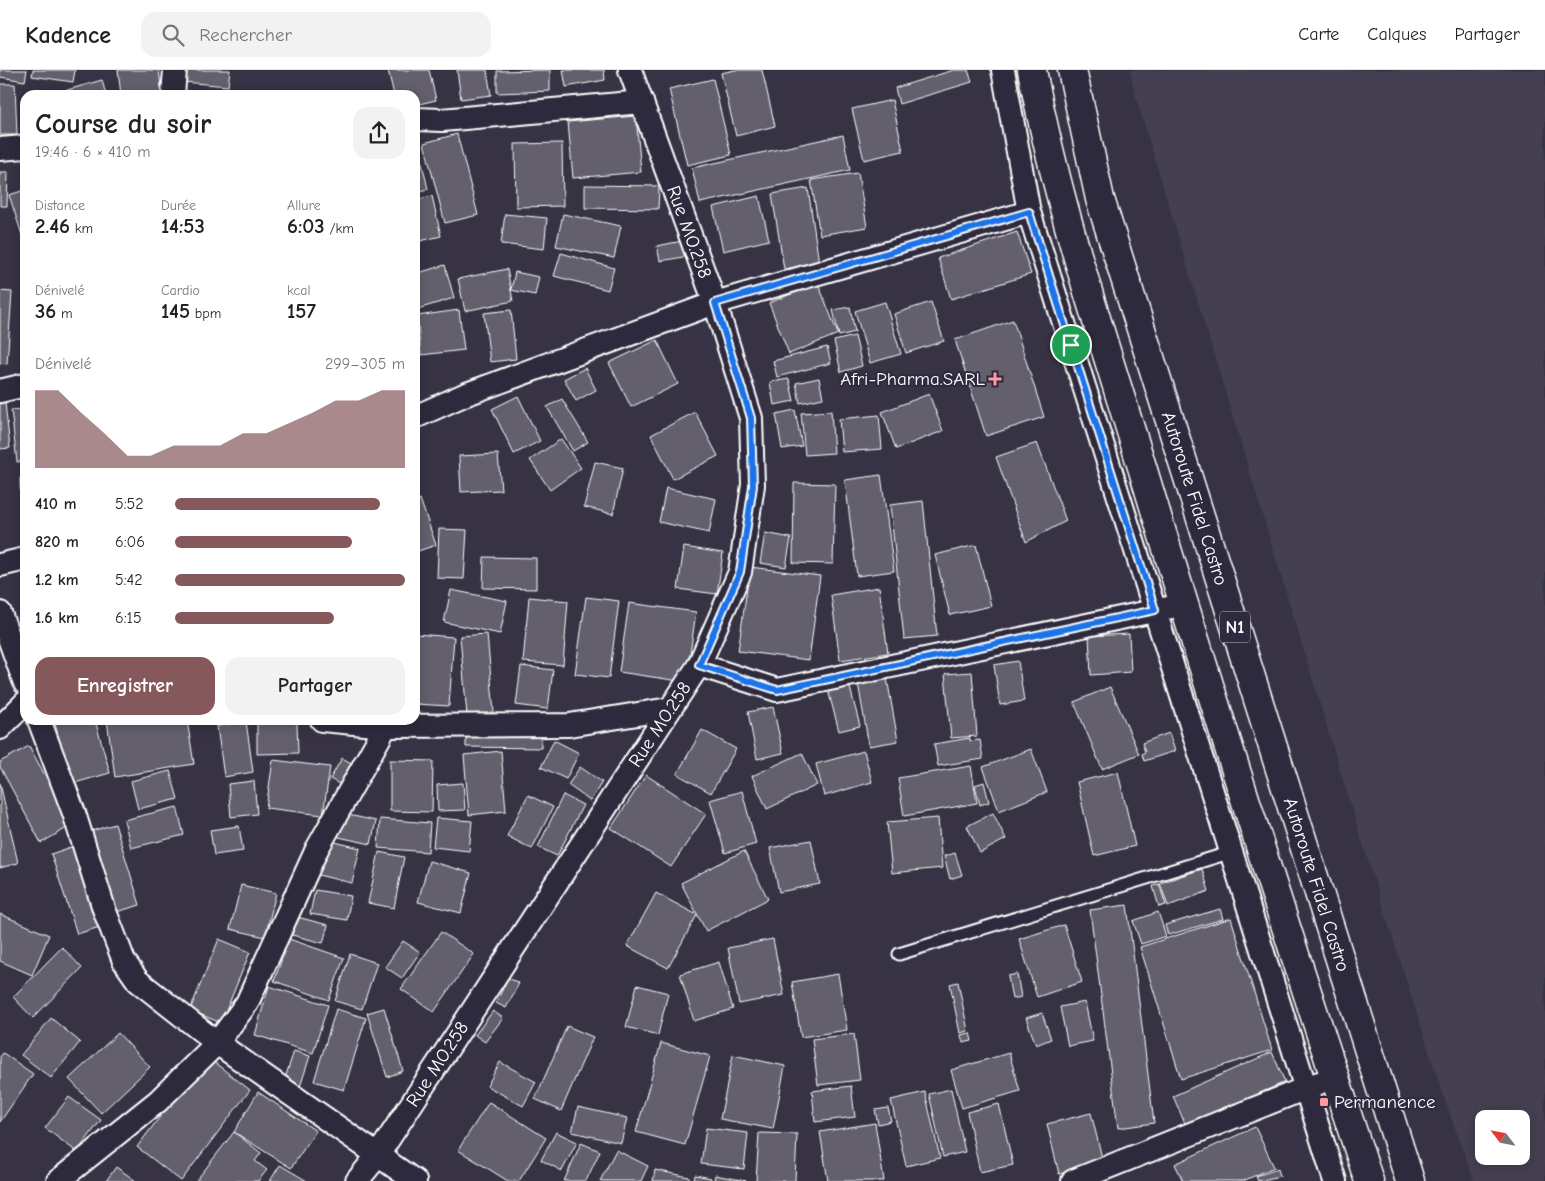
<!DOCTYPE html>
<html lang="fr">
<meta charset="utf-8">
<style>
body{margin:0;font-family:"Comic Neue",sans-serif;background:#f2f2f2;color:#222;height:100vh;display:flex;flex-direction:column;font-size:19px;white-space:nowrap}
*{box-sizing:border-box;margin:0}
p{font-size:16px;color:#767676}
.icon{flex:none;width:28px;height:28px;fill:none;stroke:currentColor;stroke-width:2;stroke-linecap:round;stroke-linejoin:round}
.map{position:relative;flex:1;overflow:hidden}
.details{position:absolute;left:20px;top:20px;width:400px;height:635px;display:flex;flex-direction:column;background:#fff;border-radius:15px;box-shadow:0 2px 12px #0003}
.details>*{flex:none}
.needle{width:32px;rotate:302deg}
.tools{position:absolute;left:1475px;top:1040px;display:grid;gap:10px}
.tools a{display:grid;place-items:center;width:55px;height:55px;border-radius:10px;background:#fff;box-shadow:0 2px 12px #0003;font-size:25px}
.pin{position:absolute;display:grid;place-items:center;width:42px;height:42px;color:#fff;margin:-21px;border:2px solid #fff;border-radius:50%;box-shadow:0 1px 5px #0007}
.round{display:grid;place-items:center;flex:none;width:52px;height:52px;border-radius:15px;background:#f2f2f2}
.head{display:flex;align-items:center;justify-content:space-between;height:85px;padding:0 15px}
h1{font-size:28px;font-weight:800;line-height:38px}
.stats{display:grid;grid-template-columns:repeat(3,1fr);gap:8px;height:85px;padding:5px 15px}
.stats div{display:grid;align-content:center}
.stats b{font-size:21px;font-weight:800}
.stats small{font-size:14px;font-weight:400}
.stats p{font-size:14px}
.chart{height:140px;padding:10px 15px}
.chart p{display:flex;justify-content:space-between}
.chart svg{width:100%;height:90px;margin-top:5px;fill:#85585c;opacity:.7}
.cta{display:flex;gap:10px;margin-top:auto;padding:10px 15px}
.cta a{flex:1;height:58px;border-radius:15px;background:#85585c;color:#fff;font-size:20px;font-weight:800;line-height:58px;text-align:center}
.cta a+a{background:#f2f2f2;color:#222}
ul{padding:0 15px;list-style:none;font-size:16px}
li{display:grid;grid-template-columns:80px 60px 1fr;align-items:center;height:38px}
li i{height:12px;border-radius:6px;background:#85585c}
header{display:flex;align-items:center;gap:30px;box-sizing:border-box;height:70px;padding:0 25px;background:#fff;border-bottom:1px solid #e0e0e0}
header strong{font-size:24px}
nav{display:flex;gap:28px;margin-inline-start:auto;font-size:18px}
.search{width:350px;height:45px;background:#f2f2f2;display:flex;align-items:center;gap:12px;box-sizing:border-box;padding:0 18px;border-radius:15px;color:#767676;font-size:19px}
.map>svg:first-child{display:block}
.built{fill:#444051;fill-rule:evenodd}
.building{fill:#635f6d;stroke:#fff}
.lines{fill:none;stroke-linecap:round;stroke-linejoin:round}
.service-casing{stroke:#fff;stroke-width:15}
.minor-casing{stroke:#fff;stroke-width:26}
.trunk-casing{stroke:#fff;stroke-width:31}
.service{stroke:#2f2a3d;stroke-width:11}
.minor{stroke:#2f2a3d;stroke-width:22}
.trunk{stroke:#2f2a3d;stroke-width:28}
.route-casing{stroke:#fff;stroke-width:10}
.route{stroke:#1a73e8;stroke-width:6}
.poi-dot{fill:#ff9aa2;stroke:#2f2a3d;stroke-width:2}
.labels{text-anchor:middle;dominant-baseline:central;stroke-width:4;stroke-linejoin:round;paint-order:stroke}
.shield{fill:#2f2a3d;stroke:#c1bfc5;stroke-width:1}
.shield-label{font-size:18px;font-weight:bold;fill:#fff}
.street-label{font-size:19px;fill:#fff;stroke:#2f2a3d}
.poi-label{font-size:19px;fill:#fff;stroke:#2f2a3d;text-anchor:end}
</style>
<header>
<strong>Kadence</strong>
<div class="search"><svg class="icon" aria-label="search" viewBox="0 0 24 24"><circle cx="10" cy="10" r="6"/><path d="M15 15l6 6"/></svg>Rechercher</div>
<nav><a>Carte</a><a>Calques</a><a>Partager</a></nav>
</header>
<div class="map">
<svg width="1545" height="1111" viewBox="0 0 1545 1111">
<rect width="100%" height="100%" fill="#373345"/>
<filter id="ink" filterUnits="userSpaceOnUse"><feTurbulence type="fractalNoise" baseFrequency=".02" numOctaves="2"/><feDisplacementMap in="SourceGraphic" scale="10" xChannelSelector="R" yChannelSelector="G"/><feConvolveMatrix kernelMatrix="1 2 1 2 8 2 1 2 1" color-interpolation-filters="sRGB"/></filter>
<g filter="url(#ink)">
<path class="built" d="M1130 0H1545V1111H1474L1442 1022 1353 743 1135 24ZM1484 1049H1521V1086H1484Z"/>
<g class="building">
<path d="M0 0H27L25 11 0 7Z"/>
<path d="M33 0H75L73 12 32 6Z"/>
<path d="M118 0H159L162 25H121Z"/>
<path d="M184 0H230L228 16 183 12Z"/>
<path d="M388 0H429L436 30 415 35V25H394Z"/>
<path d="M457 0H487L491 25 461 29Z"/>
<path d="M550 0V21L497 23V1Z"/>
<path d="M563 0H604L605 10 566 17Z"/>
<path d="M735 0H762L775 56 736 66 721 3Z"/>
<path d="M954 0H968L972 12 899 34 895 18Z"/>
<path d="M713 9 731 85 687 95 669 19Z"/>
<path d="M102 10 106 25H65L64 21Z"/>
<path d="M0 14H15L17 65H0Z"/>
<path d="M892 30 903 81 864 90 852 39Z"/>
<path d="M636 46 641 102 573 108 568 52Z"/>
<path d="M457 64 478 145 445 153 424 73Z"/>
<path d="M843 65 850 100 700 133 692 98Z"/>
<path d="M415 71H417L428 119 415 122Z"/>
<path d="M562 73 563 136 516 137 515 74Z"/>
<path d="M0 102H8L7 136H0Z"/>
<path d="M858 103 867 157 820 165 811 110Z"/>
<path d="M585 115 659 116 658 139 585 138Z"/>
<path d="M808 118 819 193 784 199 772 124Z"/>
<path d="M25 120V171H24L9 125Z"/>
<path d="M432 126 441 166 416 172 415 130Z"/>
<path d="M759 126 769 170 723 181 713 137Z"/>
<path d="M505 144 547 148 544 179 501 174Z"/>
<path d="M563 144 621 156 614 188 556 176Z"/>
<path d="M1017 162 1031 204 951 229 938 188Z"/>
<path d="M687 170 689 186 660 191 657 176Z"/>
<path d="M561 183 614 198 608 220 554 206Z"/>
<path d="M445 195 454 228 418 239 415 227V204Z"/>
<path d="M507 199 513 231 465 241 458 209Z"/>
<path d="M515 202 539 207 535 225 511 220Z"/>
<path d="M818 213 838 264 789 284 769 233Z"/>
<path d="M0 221 12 222 7 294 0 293Z"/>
<path d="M885 232 901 284 870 293 855 241Z"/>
<path d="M931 232 944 271 906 283 894 244Z"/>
<path d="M850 237 855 262 839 266 833 240Z"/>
<path d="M459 240 464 280 421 285 417 246Z"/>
<path d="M511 240 516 289 490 292 484 243Z"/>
<path d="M1013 250 1044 347 986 366 955 270Z"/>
<path d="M855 266 862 296 841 302 834 271Z"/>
<path d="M657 270 678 314 631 337 609 293Z"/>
<path d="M827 277 831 293 777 307 773 291Z"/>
<path d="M585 298 596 320 576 331 564 309Z"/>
<path d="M819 308 823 328 800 333 796 313Z"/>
<path d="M789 309 794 331 774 335 770 312Z"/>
<path d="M4 324 10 378 0 379V325Z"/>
<path d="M929 324 943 361 896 379 882 342Z"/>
<path d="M518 326 540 371 514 384 492 339Z"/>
<path d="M562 329 588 372 573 381 547 337Z"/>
<path d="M25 339V391L17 392 11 340Z"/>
<path d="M795 340 802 376 782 379 776 344Z"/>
<path d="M831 341 834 383 805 385 801 343Z"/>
<path d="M695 342 718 386 673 409 651 365Z"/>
<path d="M879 345 882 379 842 382 839 349Z"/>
<path d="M561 369 581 398 550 420 530 390Z"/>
<path d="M1037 373 1066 451 1026 472 996 387Z"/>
<path d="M498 384 501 420 461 422 459 386Z"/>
<path d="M595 392 623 398 613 444 584 437Z"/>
<path d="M881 405 894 501 857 506 845 410Z"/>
<path d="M25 407V444H21L20 408Z"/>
<path d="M794 413 835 414 833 494 793 493Z"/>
<path d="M666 418 716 429 709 463 659 452Z"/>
<path d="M420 429 436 475 415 482V431Z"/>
<path d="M923 431 937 566 904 569 890 435Z"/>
<path d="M439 459 467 460 464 509 437 508Z"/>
<path d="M765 463 791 468 786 497 760 493Z"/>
<path d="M976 475 991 536 950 545 935 485Z"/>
<path d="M684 477 723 483 717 524 678 519Z"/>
<path d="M484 487 536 488V519L483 518Z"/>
<path d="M750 497 820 506 809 590 738 581Z"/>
<path d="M879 517 888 583 840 590 831 525Z"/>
<path d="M451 520 507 531 500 564 444 552Z"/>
<path d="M529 527 568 531 563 595 523 592Z"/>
<path d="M586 527 619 531 609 608 575 604Z"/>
<path d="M629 533 696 542 686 612 619 602Z"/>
<path d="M415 564 454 567 449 636 415 634Z"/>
<path d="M487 564 494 643 467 645 460 566Z"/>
<path d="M1129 564 1131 602 1091 605 1089 566Z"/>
<path d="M1018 591 1024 631 1000 635 994 595Z"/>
<path d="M521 596 553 600 548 639 516 635Z"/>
<path d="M972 602 977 666 951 668 945 604Z"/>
<path d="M887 608 898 671 869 676 858 613Z"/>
<path d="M849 614 860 656 839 661 828 620Z"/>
<path d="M1110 617 1139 684 1102 699 1074 632Z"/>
<path d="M773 637 783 683 757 689 748 642Z"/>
<path d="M54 650H95L110 703 71 714Z"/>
<path d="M107 650H187L194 694 115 707Z"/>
<path d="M246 651 253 702 224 707 217 656Z"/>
<path d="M297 652 298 683 257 684V653Z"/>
<path d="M702 660 736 679 711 723 677 704Z"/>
<path d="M466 662 541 663V678L466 677Z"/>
<path d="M1169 663 1175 681 1144 691 1142 684 1145 682 1142 673Z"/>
<path d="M970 668V671L980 670 983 689 938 696 934 674Z"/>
<path d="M554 670 579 683 566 709 541 697Z"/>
<path d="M29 676 72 755 41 773 0 697V692Z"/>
<path d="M1031 679 1047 722 999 741 983 697Z"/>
<path d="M501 681 506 741 469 745 464 685Z"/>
<path d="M864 681 872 712 824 726 816 694Z"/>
<path d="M802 683 817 715 767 739 752 706Z"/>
<path d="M342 688 357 696 345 717 330 709Z"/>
<path d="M273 690 330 697 323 745 266 738Z"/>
<path d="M390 690 433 691 432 742 390 741Z"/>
<path d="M971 696 977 733 904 746 898 708Z"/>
<path d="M580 697 602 712 590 731 568 715Z"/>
<path d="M170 701 178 729 138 739 131 711Z"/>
<path d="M1118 702 1135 776 1094 786 1077 712Z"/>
<path d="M646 705 706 744 671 797 611 758Z"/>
<path d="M254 711 257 744 231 747 228 714Z"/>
<path d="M984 712 989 732 980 735 975 715Z"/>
<path d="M0 713 18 793 0 798Z"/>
<path d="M463 713 465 740 438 741 437 715Z"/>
<path d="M742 721 756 774 725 783 710 730Z"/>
<path d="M528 725 553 737 532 779 507 766Z"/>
<path d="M563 725 583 735 557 786 538 777Z"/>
<path d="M177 737 184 765 131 778 124 750Z"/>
<path d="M339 743 376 751 371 774 334 766Z"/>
<path d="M993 743 1006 769 980 783 967 756Z"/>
<path d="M436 748 472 751 469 781 433 777Z"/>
<path d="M938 748 942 798 892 803 887 752Z"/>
<path d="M380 749 430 753 428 782 378 778Z"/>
<path d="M115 754 140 835 113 843 88 762Z"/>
<path d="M239 756 243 781 214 785 210 760Z"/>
<path d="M326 770 360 778 352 813 318 805Z"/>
<path d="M811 770 820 814 779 822 770 778Z"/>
<path d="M77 775 103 856 77 864 51 784Z"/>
<path d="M744 781 768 829 706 861 681 813Z"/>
<path d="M379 782 404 787 394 838 368 833Z"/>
<path d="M955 783 962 805 950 809 944 786Z"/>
<path d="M429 791 471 803 461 843 418 832Z"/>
<path d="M1202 799 1209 821 1168 836 1160 813Z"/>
<path d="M1159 814 1166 835 1159 837 1153 816Z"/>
<path d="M241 815 276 823 265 867 230 859Z"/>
<path d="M315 820 351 826 347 850 310 844Z"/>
<path d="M656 823 697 845 668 898 627 876Z"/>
<path d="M1127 835 1154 1053 1118 1058 1090 840Z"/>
<path d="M1220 839 1223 849 1168 865 1165 855Z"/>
<path d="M1158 842 1166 866 1141 874 1133 851Z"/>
<path d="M0 844 49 865 32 905 0 891Z"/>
<path d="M297 847 328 855 323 873 292 865Z"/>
<path d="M1231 848 1272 980 1181 1009 1140 877Z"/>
<path d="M1064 855 1082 912 1037 927 1019 869Z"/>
<path d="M441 862 474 884 434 942 401 919Z"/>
<path d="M219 869 250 882 221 953 190 940Z"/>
<path d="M289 869 344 888 329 930 274 911Z"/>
<path d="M773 869 784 925 739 934 728 878Z"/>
<path d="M403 871 420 882 402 908 385 897Z"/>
<path d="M62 877 82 898 33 948 13 927Z"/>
<path d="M350 884 377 893 362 939 335 931Z"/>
<path d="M719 892 733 939 694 951 680 904Z"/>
<path d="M838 904 847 960 801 967 792 912Z"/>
<path d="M1017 904 1021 927 1012 929 1008 906Z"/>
<path d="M508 908 519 913 506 938 496 933Z"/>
<path d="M958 912 968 961 960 963 950 914Z"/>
<path d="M637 915 668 923 658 965 626 957Z"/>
<path d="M269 916 328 935 313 983 255 965Z"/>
<path d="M1085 932 1093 971 1068 976 1060 937Z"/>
<path d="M384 938 403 1001 387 1007 367 943Z"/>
<path d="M336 939 366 948 344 1020 314 1011Z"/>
<path d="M493 941 503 948 485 972 475 965Z"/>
<path d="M1042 943 1051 969 1036 975 1026 948Z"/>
<path d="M51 948 80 972 51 1008 21 985Z"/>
<path d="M567 956 593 967 561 1041 535 1029Z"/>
<path d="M118 963 150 997 101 1043 69 1009Z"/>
<path d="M970 963 972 971 963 973 961 965Z"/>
<path d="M854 964 860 1010 818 1015 812 969Z"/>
<path d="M661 973 710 986 685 1075 636 1062Z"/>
<path d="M294 981 310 986 300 1017 284 1011Z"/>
<path d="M1272 982 1285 1012 1186 1056 1173 1026Z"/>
<path d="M3 983 33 1004 0 1052V987Z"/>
<path d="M1009 983 1020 1021 962 1038 951 1000Z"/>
<path d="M733 985 785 996 773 1059 720 1049Z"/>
<path d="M206 986 250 1020 181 1111 137 1077Z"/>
<path d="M500 992 536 1012 523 1036 487 1016Z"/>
<path d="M851 1016 855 1047 815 1052 812 1021Z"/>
<path d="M951 1019 965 1082 943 1087 929 1024Z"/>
<path d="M258 1022 316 1061 291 1098 234 1062Z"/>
<path d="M925 1022 940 1088 906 1096 891 1030Z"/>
<path d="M69 1027 101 1050 77 1082 45 1058Z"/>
<path d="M489 1032 546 1068 519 1111H508L458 1080Z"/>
<path d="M999 1034 1013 1095 980 1102 967 1042Z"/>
<path d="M578 1037 627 1048 621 1073 572 1062Z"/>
<path d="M888 1038 891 1051 878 1054 875 1040Z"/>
<path d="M1091 1043 1103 1092 1059 1104 1047 1054Z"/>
<path d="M875 1053 884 1111H828L820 1062Z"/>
<path d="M1255 1057 1274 1097 1243 1111H1183L1175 1094Z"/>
<path d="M706 1058 748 1063 744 1099 701 1094Z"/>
<path d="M234 1062 261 1083 255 1091 267 1100 258 1111H196Z"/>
<path d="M556 1062 577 1072 562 1101 541 1090Z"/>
<path d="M759 1063 797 1064 795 1111H756Z"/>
<path d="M581 1073 600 1081 586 1111H564Z"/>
<path d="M616 1080 648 1096 641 1111H600Z"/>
<path d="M280 1095 307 1111H270Z"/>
<path d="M116 1097 136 1111H106Z"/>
<path d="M1278 1099 1280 1106 1258 1111 1256 1106Z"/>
<path d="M655 1100 689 1107 688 1111H653Z"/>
<path d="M695 1105 711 1108 710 1111H694Z"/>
<path d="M715 1105 746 1111H714Z"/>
</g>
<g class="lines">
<g class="service-casing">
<path id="service" d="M899 884 1232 782"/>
</g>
<g class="minor-casing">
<g id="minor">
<path d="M1003 0 1029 142 1335 1111"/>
<path d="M173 25 175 0"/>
<path d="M415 49 442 50 642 32"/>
<path d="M0 79 25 77"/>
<path d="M0 321 25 315"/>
<path d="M415 347 464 325 715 233 1029 142"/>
<path d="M0 495 25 489"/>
<path d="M0 543 25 613"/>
<path d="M699 595 777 620 1168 538"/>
<path d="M39 650 74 743 104 839 124 891 138 911 217 973 415 1111"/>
<path d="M322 650 386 656 569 655 669 639"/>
<path d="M0 658 25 633"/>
<path d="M58 1111 158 1031 217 973 247 933 317 779 386 656"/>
<path id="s1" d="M357 1111 378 1085 699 595 740 502 753 415 751 348 715 233 630 0"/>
<path d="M1073 1111 1319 1013"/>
</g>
</g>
<g class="trunk-casing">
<g id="trunk">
<path d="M1032 0C1058 139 1105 275 1146 410 1217 645 1292 878 1369 1111"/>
<path id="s2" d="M1072 0 1100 129 1410 1111"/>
</g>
</g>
<use href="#service" class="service"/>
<use href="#minor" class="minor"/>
<use href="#trunk" class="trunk"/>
</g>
</g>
<g class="lines" filter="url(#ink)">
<g class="route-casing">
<path id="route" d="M1029 142 1155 540 777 620 699 595 740 502 753 416 751 348 715 233Z"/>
</g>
<use href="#route" class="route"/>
</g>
<g class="poi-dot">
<path d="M992.5 301.5h5v5h5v5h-5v5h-5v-5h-5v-5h5z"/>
<rect x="1319" y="1027" width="10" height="10" rx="2.5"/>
</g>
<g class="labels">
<rect class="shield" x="1220" y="541.5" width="30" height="31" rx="4"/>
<g class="shield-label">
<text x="1235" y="557">N1</text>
</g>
<g class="street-label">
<text transform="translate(689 162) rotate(70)">Rue MO.258</text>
<text stroke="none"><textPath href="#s2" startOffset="446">Autoroute Fidel Castro</textPath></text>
<text stroke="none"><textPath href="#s1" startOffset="548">Rue MO.258</textPath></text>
<text stroke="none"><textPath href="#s2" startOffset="851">Autoroute Fidel Castro</textPath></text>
<text stroke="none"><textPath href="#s1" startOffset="142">Rue MO.258</textPath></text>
</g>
<g class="poi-label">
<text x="985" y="309">Afri-Pharma.SARL</text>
<text x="1334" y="1032" text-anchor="start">Permanence</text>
</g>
</g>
</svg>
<div class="tools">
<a><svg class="needle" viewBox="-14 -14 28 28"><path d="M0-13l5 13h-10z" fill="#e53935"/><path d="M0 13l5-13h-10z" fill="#767676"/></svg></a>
</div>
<div class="pin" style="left:1071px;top:275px;background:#1e9e55"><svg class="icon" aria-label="arrive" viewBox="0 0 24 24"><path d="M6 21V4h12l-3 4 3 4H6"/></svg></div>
<section class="details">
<div class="head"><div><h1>Course du soir</h1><p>19:46 · 6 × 410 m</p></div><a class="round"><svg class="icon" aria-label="share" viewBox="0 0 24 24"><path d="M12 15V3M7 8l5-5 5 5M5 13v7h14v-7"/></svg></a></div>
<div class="stats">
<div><p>Distance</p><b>2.46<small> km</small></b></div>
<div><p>Durée</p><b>14:53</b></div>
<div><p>Allure</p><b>6:03<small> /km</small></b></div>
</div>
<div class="stats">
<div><p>Dénivelé</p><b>36<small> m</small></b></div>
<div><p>Cardio</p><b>145<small> bpm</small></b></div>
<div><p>kcal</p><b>157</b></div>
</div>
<div class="chart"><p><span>Dénivelé</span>299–305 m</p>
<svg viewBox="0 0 160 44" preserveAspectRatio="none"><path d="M0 44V6L10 6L20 17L30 27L40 38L50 38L60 33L70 33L80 33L90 27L100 27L110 22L120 17L130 11L140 11L150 6L160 6V44z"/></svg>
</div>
<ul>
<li><b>410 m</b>5:52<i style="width:89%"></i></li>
<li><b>820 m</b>6:06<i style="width:77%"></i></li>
<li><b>1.2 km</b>5:42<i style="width:100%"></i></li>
<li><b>1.6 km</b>6:15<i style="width:69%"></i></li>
</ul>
<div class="cta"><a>Enregistrer</a><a>Partager</a></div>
</section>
</div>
